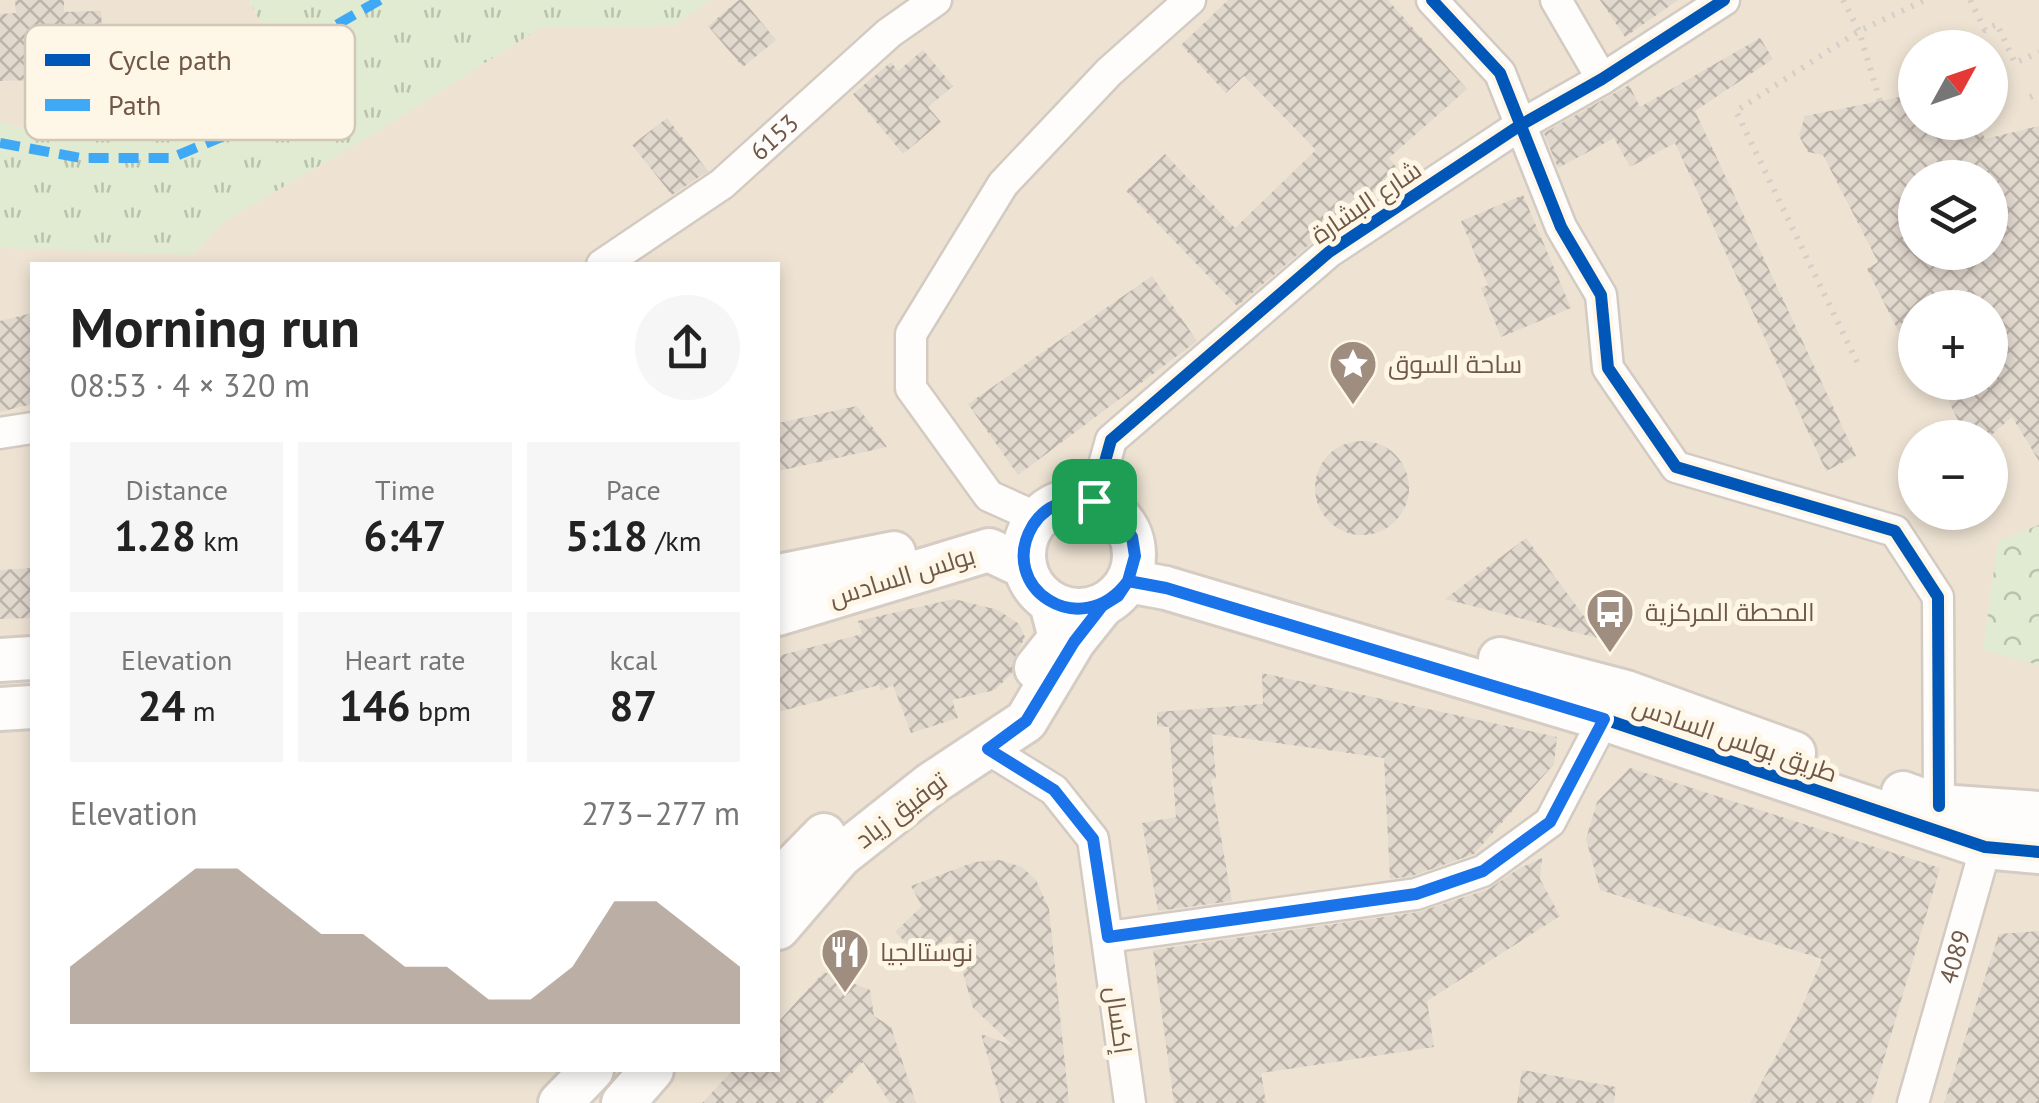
<!DOCTYPE html>
<meta charset="utf-8">
<style>
body{margin:0;font-family:"PT Sans",Cairo,sans-serif;background:#f6f6f6;color:#222;height:100vh;display:flex;flex-direction:column;font-size:38px;white-space:nowrap}
*{box-sizing:border-box;margin:0}
p{font-size:32px;color:#767676}
.icon{flex:none;width:55px;height:55px;fill:none;stroke:currentColor;stroke-width:2;stroke-linecap:round;stroke-linejoin:round}
.map{position:relative;flex:1;overflow:hidden}
.side{position:absolute;left:30px;top:262px;width:750px;height:810px;display:flex;flex-direction:column;background:#fff;border-radius:0px;box-shadow:0 5px 15px #0003}
.side>*{flex:none}
.needle{width:65px;rotate:50deg}
.controls{position:absolute;left:1898px;top:30px;display:grid;gap:20px}
.controls a{display:grid;place-items:center;width:110px;height:110px;border-radius:50%;background:#fff;box-shadow:0 5px 15px #0003;font-size:50px}
.pin{position:absolute;display:grid;place-items:center;width:85px;height:85px;color:#fff;margin:-42px;border-radius:20px;box-shadow:0 5px 15px #0006}
.round{display:grid;place-items:center;flex:none;width:105px;height:105px;border-radius:52px;background:#f6f6f6}
.summary{display:flex;align-items:center;justify-content:space-between;height:170px;padding:0 40px}
h1{font-size:55px;font-weight:700;line-height:75px}
.stats{display:grid;grid-template-columns:repeat(3,1fr);gap:15px;height:170px;padding:10px 40px}
.stats div{display:grid;align-content:center;border-radius:0px;background:#f6f6f6;text-align:center}
.stats b{font-size:42px;font-weight:700}
.stats small{font-size:28px;font-weight:400}
.stats p{font-size:28px}
.chart{height:280px;padding:20px 40px}
.chart p{display:flex;justify-content:space-between}
.chart svg{width:100%;height:180px;margin-top:10px;fill:#9f8d80;opacity:.7}
.map>svg:first-child{display:block}
.residential{fill:#eee3d3;fill-rule:evenodd}
.grass{fill:url(#grass-tufts)}
.forest{fill:url(#forest-crowns)}
.building{fill:url(#building-cross-hatch);fill-rule:evenodd}
.lines{fill:none;stroke-linecap:round;stroke-linejoin:round}
.street-casing{stroke:#d3cbc2;stroke-width:35}
.secondary-casing{stroke:#d5ccc3;stroke-width:48}
.path{stroke:#d6cfc9;stroke-width:6;stroke-dasharray:2.5 8;stroke-linecap:butt}
.street{stroke:#fefdfb;stroke-width:30}
.secondary{stroke:#fefdfb;stroke-width:42}
.quiet{stroke:#3fa9f5;stroke-width:10;stroke-dasharray:20 10;stroke-linecap:butt}
.cycleway-casing{stroke:#fef6e6;stroke-width:19}
.cycleway{stroke:#0057b8;stroke-width:12}
.route-casing{stroke:#fff;stroke-width:20}
.route{stroke:#1a73e8;stroke-width:12}
.labels{text-anchor:middle;dominant-baseline:central;stroke-width:10;stroke-linejoin:round;paint-order:stroke}
.street-label{font-size:25px;fill:#705849;stroke:#fef6e6}
.poi-label{font-size:25px;fill:#705849;stroke:#fef6e6;text-anchor:start}
.key{fill:#fef6e6;stroke:#d3c7b7;stroke-width:2.5}
.key-label{font-size:28px;fill:#705849}
</style>
<div class="map">
<svg width="2039" height="1103" viewBox="0 0 2039 1103">
<defs>
<pattern id="grass-tufts" width="24" height="20" patternUnits="userSpaceOnUse" patternTransform="scale(2.5)"><rect width="24" height="20" fill="#e0ebd1"/><path d="M3 7l-1-3M5 7V3M7 7l1-3M15 17l-1-3M17 17v-4M19 17l1-3" fill="none" stroke="#bac1ac"/></pattern>
<pattern id="forest-crowns" width="20" height="18" patternUnits="userSpaceOnUse" patternTransform="scale(2.5)"><rect width="20" height="18" fill="#e0ebd1"/><path d="M2 6a3 3 0 1 1 6 0M12 15a3 3 0 1 1 6 0" fill="none" stroke="#bac1ac"/></pattern>
<pattern id="building-cross-hatch" width="8" height="8" patternUnits="userSpaceOnUse" patternTransform="scale(2.5)"><rect width="8" height="8" fill="#e1d8ce"/><path d="M0 0l8 8M0 8l8-8" fill="none" stroke="#bbb2a9"/></pattern>
</defs>
<rect width="100%" height="100%" fill="#f5f0e6"/>
<path class="residential" d="M0 0H2039V1103H0ZM1915 48H1990V122H1915ZM1915 178H1990V252H1915ZM32 265H778V1070H32ZM1915 308H1990V382H1915ZM1915 438H1990V512H1915Z"/>
<path class="grass" d="M249 0H710L674 26 540 28 372 135 225 221 193 255 0 248V121L30 131 206 114 222 70 268 37Z"/>
<path class="forest" d="M2039 525V665L1983 650 1998 541Z"/>
<g class="building">
<path d="M15 0H64V12L101 11 104 78 0 81V14L16 13Z"/>
<path d="M739 0H743L776 40 743 67 708 26Z"/>
<path d="M1228 0H1388L1467 89 1389 158 1397 168 1343 220 1317 238 1237 306 1126 191 1165 154 1235 228 1316 150 1244 76 1226 93 1181 45Z"/>
<path d="M1600 0H1678L1625 37Z"/>
<path d="M1760 38 1773 59 1695 111 1856 456 1826 471 1675 143 1630 167 1614 138 1558 168 1544 133 1629 85 1640 107Z"/>
<path d="M923 50 953 86 928 107 941 122 903 154 853 94 891 62 898 71Z"/>
<path d="M1915 94V122H1977L1985 139 2039 126V461L2012 417 1988 438H1967L1939 382H1990V308H1915V364L1867 269 1878 262 1823 155 1808 152 1799 136 1805 116ZM1915 178H1990V252H1915Z"/>
<path d="M667 118 708 171 672 195 632 145Z"/>
<path d="M1523 195 1571 308 1501 337 1481 288 1488 285 1461 221Z"/>
<path d="M1152 276 1197 341 1018 475 968 404Z"/>
<path d="M32 313V404L0 412V321Z"/>
<path d="M857 406 887 447 778 471V423Z"/>
<circle cx="1362" cy="488" r="47"/>
<path d="M1526 538 1601 639 1445 599Z"/>
<path d="M32 568V618L0 619V570Z"/>
<path d="M954 599 998 610 1019 624 1025 637 1012 663V673L995 690 952 700 958 718 911 733 893 685 880 691 879 685 778 712V656L862 634 858 621Z"/>
<path d="M1262 673 1557 737 1554 764 1474 854 1412 876 1390 879 1384 758 1212 734 1216 778 1211 779 1232 901 1158 911 1142 823 1176 817 1169 727 1157 726V712L1263 704Z"/>
<path d="M1630 768 1940 868 1871 1103H1750L1798 1016 1822 959 1600 890 1586 839 1597 802Z"/>
<path d="M1542 858 1540 879 1560 916 1427 1001 1434 1047 1261 1073 1266 1103H1174L1153 950 1419 912 1489 889 1518 869Z"/>
<path d="M999 860 1022 867 1036 880 1049 909 1069 1103H1001L981 1034 1014 1046 973 1008 952 934 921 957 895 932 922 906 911 886 974 862Z"/>
<path d="M2039 931V1103H1944L1999 934Z"/>
<path d="M824 972 870 990 874 1016 891 1027 916 1103H890L863 1062 823 1103H702L733 1070H778V1022Z"/>
<path d="M1522 1070 1616 1087 1614 1103H1517Z"/>
</g>
<g class="lines">
<g class="street-casing">
<g id="street">
<path d="M1432 0 1500 73 1561 227 1601 295 1608 368 1676 467 1895 531 1938 597 1939 806"/>
<path d="M1556 0 1602 79"/>
<path id="s1" d="M602 265 722 184 889 33 936 0"/>
<path d="M0 433 32 428"/>
<path d="M1094 501 1111 440 1329 252 1519 126 1602 79 1724 0"/>
<path d="M1038 518 989 496 911 388V334L1003 184 1109 72 1190 0"/>
<path d="M988 749 1054 790 1093 839 1130 1103"/>
<path d="M1108 937 1416 894 1483 871 1550 822 1604 719"/>
<path id="s2" d="M1913 1103 1990 832"/>
</g>
</g>
<g class="secondary-casing">
<g id="secondary">
<circle cx="1079" cy="555" r="55"/>
<path d="M778 576 894 553"/>
<path d="M1128 581 1166 588 1604 719 1985 847 2039 852"/>
<path d="M778 614 989 550 1025 567"/>
<path d="M1500 659 1626 692 1794 753"/>
<path d="M0 660 32 658"/>
<path d="M1036 668 1060 638 1051 603"/>
<path d="M0 709 32 707"/>
<path d="M1903 793 1939 806 2039 813"/>
<path d="M778 882 824 835"/>
<path d="M778 928 840 856 931 784 1026 721 1074 641 1102 606"/>
<path d="M560 1103 592 1070"/>
<path d="M623 1103 652 1070"/>
</g>
</g>
<g class="path">
<path d="M1843 0 1859 31 1880 101"/>
<path d="M1970 0 1985 30 1997 24 2015 63 2039 52"/>
<path d="M2030 97 2039 93"/>
<path d="M1857 362 1736 111 1859 31 1925 0"/>
</g>
<use href="#street" class="street"/>
<use href="#secondary" class="secondary"/>
<path class="quiet" d="M0 143 81 158H171L229 134 263 89 324 32 380 0"/>
<g class="cycleway-casing">
<g id="cycleway">
<path d="M1432 0 1500 73 1561 227 1601 295 1608 368 1676 467 1895 531 1938 597 1939 806"/>
<path d="M1094 501 1111 440 1329 252 1519 126 1602 79 1724 0"/>
<path d="M1128 581 1166 588 1604 719 1985 847 2039 852"/>
</g>
</g>
<use href="#cycleway" class="cycleway"/>
</g>
<g class="lines">
<g class="route-casing">
<path id="route" d="M1094 501C1069 498 1047 503 1033 525 995 588 1082 644 1128 581L1166 588 1604 719 1550 822 1483 871 1416 894 1108 937 1093 839 1054 790 988 749 1026 721 1074 642 1102 606 1118 596 1128 581 1135 556 1132 537 1110 508 1094 501"/>
</g>
<use href="#route" class="route"/>
</g>
<defs>
<g id="sight-pin" transform="scale(2.5)"><path d="M0 17L-7.5 6A9.5 9.5 0 1 1 7.5 6Z" fill="#9f8d80" stroke="#fef6e6"/><path d="M0-6L1.8-2.2L6-1.7L2.9 1.2L3.7 5.4L0 3.3L-3.7 5.4L-2.9 1.2L-6-1.7L-1.8-2.2Z" fill="#fff"/></g>
<g id="bus-pin" transform="scale(2.5)"><path d="M0 17L-7.5 6A9.5 9.5 0 1 1 7.5 6Z" fill="#9f8d80" stroke="#fef6e6"/><path d="M-5-6H5V4H4V6H2V4H-2V6H-4V4H-5ZM-3.5-4V0h7V-4ZM-3.5 1.2v1.5H-2V1.2ZM2 1.2v1.5H3.5V1.2Z" fill="#fff"/></g>
<g id="restaurant-pin" transform="scale(2.5)"><path d="M0 17L-7.5 6A9.5 9.5 0 1 1 7.5 6Z" fill="#9f8d80" stroke="#fef6e6"/><path d="M-5-6h1v4h1v-4h1v4h1v-4h1v5L-1.5 .5V6h-2V.5L-5-1ZM5-6V6H3V1.5H1.5Q1.5-4 5-6Z" fill="#fff"/></g>
</defs>
<g fill-rule="evenodd">
<use href="#sight-pin" x="1353" y="364"/>
<use href="#bus-pin" x="1610" y="612"/>
<use href="#restaurant-pin" x="845" y="952"/>
</g>
<g class="labels">
<g class="street-label">
<text stroke="none"><textPath href="#s1" startOffset="215">6153</textPath></text>
<text transform="translate(1366 202) rotate(-34)">شارع البشارة</text>
<text transform="translate(902 576) rotate(-17)">بولس السادس</text>
<text transform="translate(1735 739) rotate(19)">طريق بولس السادس</text>
<text transform="translate(901 810) rotate(-37)">توفيق زياد</text>
<text stroke="none"><textPath href="#s2" startOffset="152">4089</textPath></text>
<text transform="translate(1119 1020) rotate(82)">إكسال</text>
</g>
<g class="poi-label">
<text x="1388" y="364">ساحة السوق</text>
<text x="1645" y="612">المحطة المركزية</text>
<text x="880" y="952">نوستالجيا</text>
</g>
</g>
<rect x="25" y="25" width="330" height="115" rx="15" class="key"/>
<rect x="45" y="54" width="45" height="12" fill="#0057b8"/>
<rect x="45" y="99" width="45" height="12" fill="#3fa9f5"/>
<g class="key-label">
<text x="108" y="70">Cycle path</text>
<text x="108" y="115">Path</text>
</g>
</svg>
<div class="controls">
<a><svg class="needle" viewBox="-14 -14 28 28"><path d="M0-13l5 13h-10z" fill="#e53935"/><path d="M0 13l5-13h-10z" fill="#767676"/></svg></a>
<a><svg class="icon" aria-label="layers" viewBox="0 0 24 24"><path d="M12 4l9 5-9 5-9-5zM3 14l9 5 9-5"/></svg></a>
<a>+</a>
<a>−</a>
</div>
<div class="pin" style="left:1094px;top:501px;background:#1e9e55"><svg class="icon" aria-label="arrive" viewBox="0 0 24 24"><path d="M6 21V4h12l-3 4 3 4H6"/></svg></div>
<section class="side">
<div class="summary"><div><h1>Morning run</h1><p>08:53 · 4 × 320 m</p></div><a class="round"><svg class="icon" aria-label="share" viewBox="0 0 24 24"><path d="M12 15V3M7 8l5-5 5 5M5 13v7h14v-7"/></svg></a></div>
<div class="stats">
<div><p>Distance</p><b>1.28<small> km</small></b></div>
<div><p>Time</p><b>6:47</b></div>
<div><p>Pace</p><b>5:18<small> /km</small></b></div>
</div>
<div class="stats">
<div><p>Elevation</p><b>24<small> m</small></b></div>
<div><p>Heart rate</p><b>146<small> bpm</small></b></div>
<div><p>kcal</p><b>87</b></div>
</div>
<div class="chart"><p><span>Elevation</span>273–277 m</p>
<svg viewBox="0 0 160 44" preserveAspectRatio="none"><path d="M0 44V30L10 22L20 14L30 6L40 6L50 14L60 22L70 22L80 30L90 30L100 38L110 38L120 30L130 14L140 14L150 22L160 30V44z"/></svg>
</div>
</section>
</div>
